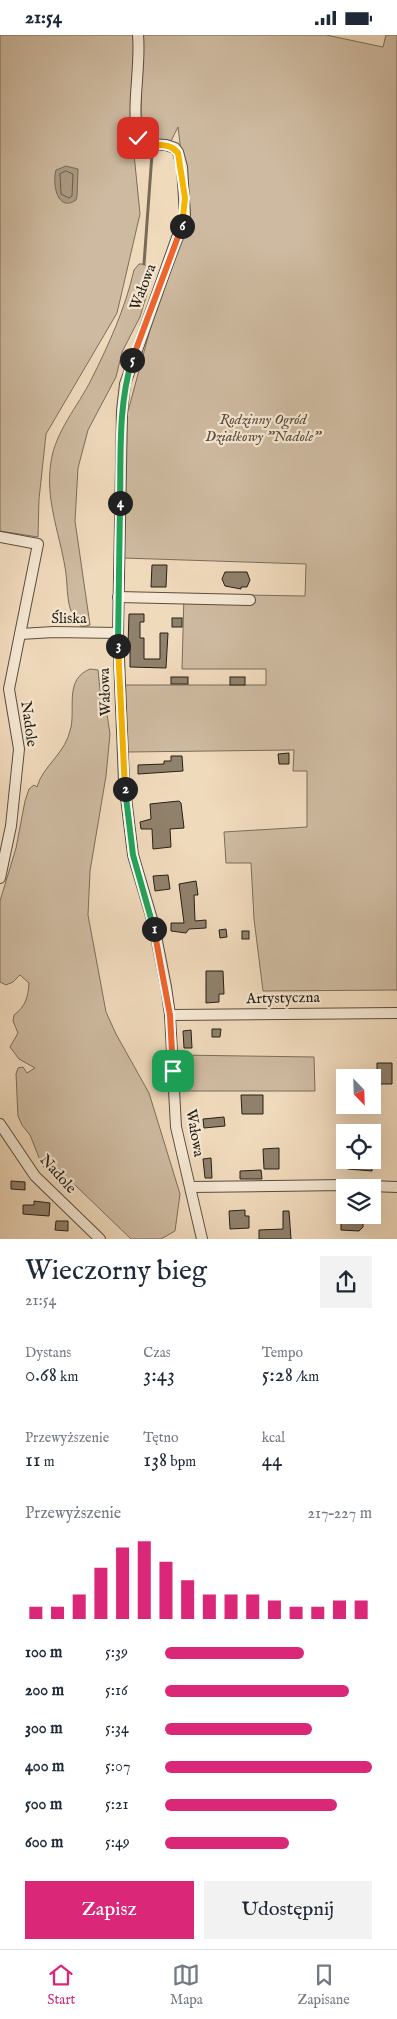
<!DOCTYPE html>
<html lang="pl">
<meta charset="utf-8">
<style>
body{margin:0;font-family:"IM FELL English",serif;background:#f2f2f3;color:#1f2937;height:100vh;display:flex;flex-direction:column;font-size:19px;white-space:nowrap}
*{box-sizing:border-box;margin:0}
p{font-size:16px;color:#747a83}
.icon{flex:none;width:28px;height:28px;fill:none;stroke:currentColor;stroke-width:2;stroke-linecap:round;stroke-linejoin:round}
.map{position:relative;height:1204px;overflow:hidden}
.drawer{display:flex;flex-direction:column;background:#fff;flex:1}
.drawer>*{flex:none}
.needle{width:32px;rotate:157deg}
.tools{position:absolute;left:336px;top:1034px;display:grid;gap:10px}
.tools a{display:grid;place-items:center;width:45px;height:45px;border-radius:0px;background:#fff;box-shadow:0 5px 20px #0002;font-size:25px}
.pin{position:absolute;display:grid;place-items:center;width:42px;height:42px;color:#fff;margin:-21px;border-radius:10px;box-shadow:0 2px 8px #0006}
.km{position:absolute;width:25px;height:25px;margin:-12px;border-radius:50%;background:#222;color:#fff;font-size:14px;line-height:25px;text-align:center}
.round{display:grid;place-items:center;flex:none;width:52px;height:52px;border-radius:0px;background:#f2f2f3}
.summary{display:flex;align-items:center;justify-content:space-between;height:85px;padding:0 25px}
h1{font-size:28px;font-weight:600;line-height:38px}
.stats{display:grid;grid-template-columns:repeat(3,1fr);gap:8px;height:85px;padding:5px 25px}
.stats div{display:grid;align-content:center}
.stats b{font-size:21px;font-weight:600}
.stats small{font-size:14px;font-weight:400}
.stats p{font-size:14px}
.chart{height:140px;padding:10px 25px}
.chart p{display:flex;justify-content:space-between}
.chart svg{width:100%;height:90px;margin-top:5px;stroke:#db2777;stroke-width:6}
.primary-button{display:flex;gap:10px;margin-top:auto;padding:10px 25px}
.primary-button a{flex:1;height:58px;border-radius:0px;background:#db2777;color:#fff;font-size:20px;font-weight:600;line-height:58px;text-align:center}
.primary-button a+a{background:#f2f2f3;color:#1f2937}
ul{padding:0 25px;list-style:none;font-size:16px}
li{display:grid;grid-template-columns:80px 60px 1fr;align-items:center;height:38px}
li i{height:12px;border-radius:6px;background:#db2777}
.status{display:flex;justify-content:space-between;align-items:center;height:35px;padding:0 25px;background:#fff;direction:ltr}
.status svg{height:14px;fill:currentColor}
.tabs{display:flex;justify-content:space-around;align-items:center;height:70px;border-top:1px solid #e0e1e3;background:#fff;font-size:14px;color:#747a83}
.tabs a{display:grid;justify-items:center;gap:2px}
.tabs .current{color:#db2777}
.map>svg:first-child{display:block}
.green{fill:#cebaa0;stroke:#7a6d5b}
.water{fill:#ac9b84;stroke:#776a58}
.lines{fill:none;stroke-linecap:round;stroke-linejoin:round}
.shore{stroke:#6a5e4d;stroke-width:1}
.stream{stroke:#776a58;stroke-width:3}
.building{fill:#90816c;stroke:#272016}
.minor-casing{stroke:#594e40;stroke-width:12}
.minor{stroke:#f5e7d3;stroke-width:10}
.split-1-casing{stroke:#fff;stroke-width:10}
.split-2-casing{stroke:#fff;stroke-width:10}
.split-3-casing{stroke:#fff;stroke-width:10}
.split-4-casing{stroke:#fff;stroke-width:10}
.split-5-casing{stroke:#fff;stroke-width:10}
.split-6-casing{stroke:#fff;stroke-width:10}
.split-7-casing{stroke:#fff;stroke-width:10}
.split-1{stroke:#f0652b;stroke-width:6}
.split-2{stroke:#22a559;stroke-width:6}
.split-3{stroke:#f5b400;stroke-width:6}
.split-4{stroke:#22a559;stroke-width:6}
.split-5{stroke:#22a559;stroke-width:6}
.split-6{stroke:#f0652b;stroke-width:6}
.split-7{stroke:#f5b400;stroke-width:6}
.labels{text-anchor:middle;dominant-baseline:central;stroke-width:4.5;stroke-linejoin:round;paint-order:stroke}
.street-label{font-size:15px;fill:#272016;stroke:#f5e7d3}
.park-label{font-size:15px;font-style:italic;fill:#594e3f;stroke:#f5e7d3}
</style>
<div class="status"><b>21:54</b><svg viewBox="0 0 49 12"><path d="M0 12V9h3v3zM5 12V6h3v6zM10 12V3h3v9zM15 12V0h3v12zM26 1h20v11H26zM47 4h2v5h-2z"/></svg></div>
<div class="map">
<svg width="397" height="1204" viewBox="0 0 397 1204">
<rect width="100%" height="100%" fill="#f0dabc"/>
<filter id="stains"><feTurbulence type="fractalNoise" baseFrequency=".004" numOctaves="4"/><feColorMatrix values="0 0 0 0 .2 0 0 0 0 .09 0 0 0 0 .02 0 0 0 .5 -.17"/></filter>
<radialGradient id="worn" r=".72"><stop offset=".6" stop-color="#630" stop-opacity="0"/><stop offset="1" stop-color="#630" stop-opacity=".3"/></radialGradient>
<g class="green">
<path d="M0 0H133L134 13 132 99 140 179 117 278 46 399 39 464 38 502 0 496Z"/>
<path d="M141 0H326L383 12 386 0H397V955L263 956 254 884 251 828H226L224 797 307 792V736H293L294 715 127 717 124 650H266V634H182L184 559 305 561 306 529 123 523 127 380 155 276 183 205 189 182 178 92 171 106 154 107 141 99Z"/>
<path d="M139 229H144L151 234 152 242 140 282 122 317 116 342 88 395 78 433 75 486 90 590 82 592C64 577 69 553 65 532 59 497 45 463 51 427 55 397 78 371 91 345 109 309 125 274 134 235Z"/>
<path d="M90 634 98 635 101 664 107 679 110 699 106 741 90 836 88 880 106 977 116 999 149 1058 180 1159 175 1196 161 1204H131L75 1150 71 1153 57 1146 42 1130 30 1100 22 1090 18 1081 16 1039 18 1033 23 1032 27 1038 35 1033 19 1024 10 1012 18 998 13 986 14 980C26 971 28 962 29 948L20 940 13 947 6 950 0 947V866L16 813 25 766 29 754 34 750 37 752C43 730 66 719 71 692 75 671 65 644 90 634Z"/>
<path d="M177 1020 314 1022 315 1056H180Z"/>
</g>
<path class="water" d="M66 131 78 134 77 161 76 165C57 178 52 148 56 135Z"/>
<g class="lines">
<path class="shore" d="M66 136 73 139 72 161 69 163 61 159 60 139Z"/>
<g class="stream">
<path d="M150 98 152 103"/>
<path d="M144 229 152 119"/>
</g>
</g>
<g class="building">
<path d="M152 530H167L166 552H151Z"/>
<path d="M225 537H247L250 545 247 552H241V554L225 551 222 544Z"/>
<path d="M129 579H144V587H140V603H144V624H160V598H168L166 633 130 632V610H128Z"/>
<rect x="172" y="583" width="10" height="9"/>
<rect x="171" y="642" width="17" height="7"/>
<rect x="230" y="642" width="15" height="8"/>
<path d="M289 718V729H279L278 719Z"/>
<path d="M171 721H182L183 736 138 739V730L164 729V726H171Z"/>
<path d="M179 766 181 768 184 793 170 794 171 812 153 814 152 794H141L140 787 151 784 150 769Z"/>
<path d="M168 840 170 854 155 856 153 841Z"/>
<path d="M196 846 198 860H194L195 886 206 885V893L189 894 186 898 171 896V888H184L179 849Z"/>
<path d="M226 894 227 902 220 903 219 895Z"/>
<rect x="242" y="896" width="7" height="8"/>
<path d="M206 936H223L224 959H219V967L206 968Z"/>
<path d="M212 994H221L220 1002H212Z"/>
<path d="M191 995 192 1013H184L183 996Z"/>
<path d="M377 1028H392V1049H380V1036H377Z"/>
<path d="M241 1060H263V1079H242Z"/>
<path d="M224 1082 225 1091 204 1093 203 1084Z"/>
<path d="M279 1113V1134H264L263 1114Z"/>
<path d="M211 1123 212 1143H205L203 1124Z"/>
<path d="M348 1125H372V1136L348 1134Z"/>
<path d="M261 1135 262 1144H240V1136Z"/>
<path d="M11 1146 25 1147V1155L11 1154Z"/>
<path d="M34 1166 50 1168 49 1181 23 1179V1170H34Z"/>
<path d="M245 1175V1181H249V1193L230 1194 229 1176Z"/>
<path d="M283 1176H289L291 1204H259V1195L283 1194Z"/>
<path d="M341 1180H363V1192L359 1196 341 1195Z"/>
<path d="M56 1186H68V1196L55 1195Z"/>
</g>
<g class="lines">
<g class="minor-casing">
<g id="minor">
<path d="M138 0C141 33 131 71 138 103L148 109 166 110 175 113 178 117 182 132 185 180 125 349 122 376 118 598 124 746 133 820 154 891 166 952 170 980 176 1092 202 1204"/>
<path d="M0 502 38 509 9 654 19 714 11 791 0 843"/>
<path d="M118 562 250 565"/>
<path d="M20 599 54 597 118 598"/>
<path d="M170 980 397 978"/>
<path d="M0 1089 35 1141 100 1204"/>
<path d="M191 1152 344 1150 397 1152"/>
</g>
</g>
<use href="#minor" class="minor"/>
</g>
<g class="lines">
<g class="split-1-casing">
<path id="split-1" d="M154 894 170 980 173 1036"/>
</g>
<g class="split-2-casing">
<path id="split-2" d="M125 754 133 820 154 894"/>
</g>
<g class="split-3-casing">
<path id="split-3" d="M118 611 125 754"/>
</g>
<g class="split-4-casing">
<path id="split-4" d="M118 611 120 468"/>
</g>
<g class="split-5-casing">
<path id="split-5" d="M120 468C121 420 118 371 132 325"/>
</g>
<g class="split-6-casing">
<path id="split-6" d="M132 325 182 191"/>
</g>
<g class="split-7-casing">
<path id="split-7" d="M138 103C150 115 168 104 178 118L185 163 182 191"/>
</g>
<use href="#split-1" class="split-1"/>
<use href="#split-2" class="split-2"/>
<use href="#split-3" class="split-3"/>
<use href="#split-4" class="split-4"/>
<use href="#split-5" class="split-5"/>
<use href="#split-6" class="split-6"/>
<use href="#split-7" class="split-7"/>
</g>
<g class="labels">
<g class="street-label">
<text transform="translate(143 252) rotate(-69)">Wałowa</text>
<text x="69" y="583">Śliska</text>
<text transform="translate(105 657) rotate(-92)">Wałowa</text>
<text transform="translate(29 689) rotate(82)">Nadole</text>
<text transform="translate(283 963) rotate(-1)">Artystyczna</text>
<text transform="translate(195 1098) rotate(80)">Wałowa</text>
<text transform="translate(58 1139) rotate(48)">Nadole</text>
</g>
<g class="park-label">
<text x="263" y="384">Rodzinny Ogród<tspan x="263" dy="17">Działkowy "Nadole"</tspan></text>
</g>
</g>
<rect width="100%" height="100%" filter="url(#stains)"/>
<rect width="100%" height="100%" fill="url(#worn)"/>
</svg>
<div class="tools">
<a><svg class="needle" viewBox="-14 -14 28 28"><path d="M0-13l5 13h-10z" fill="#e53935"/><path d="M0 13l5-13h-10z" fill="#747a83"/></svg></a>
<a><svg class="icon" aria-label="locate" viewBox="0 0 24 24"><circle cx="12" cy="12" r="6"/><path d="M12 2v4M12 18v4M2 12h4M18 12h4"/></svg></a>
<a><svg class="icon" aria-label="layers" viewBox="0 0 24 24"><path d="M12 4l9 5-9 5-9-5zM3 14l9 5 9-5"/></svg></a>
</div>
<div class="pin" style="left:173px;top:1036px;background:#1e9e55"><svg class="icon" aria-label="arrive" viewBox="0 0 24 24"><path d="M6 21V4h12l-3 4 3 4H6"/></svg></div>
<div class="pin" style="left:138px;top:103px;background:#d93025"><svg class="icon" aria-label="check" viewBox="0 0 24 24"><path d="M5 12l5 5 9-10"/></svg></div>
<b class="km" style="left:154px;top:894px">1</b>
<b class="km" style="left:125px;top:754px">2</b>
<b class="km" style="left:118px;top:611px">3</b>
<b class="km" style="left:120px;top:468px">4</b>
<b class="km" style="left:132px;top:325px">5</b>
<b class="km" style="left:182px;top:191px">6</b>
</div>
<section class="drawer">
<div class="summary"><div><h1>Wieczorny bieg</h1><p>21:54</p></div><a class="round"><svg class="icon" aria-label="share" viewBox="0 0 24 24"><path d="M12 15V3M7 8l5-5 5 5M5 13v7h14v-7"/></svg></a></div>
<div class="stats">
<div><p>Dystans</p><b>0.68<small> km</small></b></div>
<div><p>Czas</p><b>3:43</b></div>
<div><p>Tempo</p><b>5:28<small> /km</small></b></div>
</div>
<div class="stats">
<div><p>Przewyższenie</p><b>11<small> m</small></b></div>
<div><p>Tętno</p><b>138<small> bpm</small></b></div>
<div><p>kcal</p><b>44</b></div>
</div>
<div class="chart"><p><span>Przewyższenie</span>217–227 m</p>
<svg viewBox="0 0 160 44" preserveAspectRatio="none"><path d="M5 44V38M15 44V38M25 44V32M35 44V19M45 44V9M55 44V6M65 44V16M75 44V25M85 44V32M95 44V32M105 44V32M115 44V35M125 44V38M135 44V38M145 44V35M155 44V35"/></svg>
</div>
<ul>
<li><b>100 m</b>5:39<i style="width:67%"></i></li>
<li><b>200 m</b>5:16<i style="width:89%"></i></li>
<li><b>300 m</b>5:34<i style="width:71%"></i></li>
<li><b>400 m</b>5:07<i style="width:100%"></i></li>
<li><b>500 m</b>5:21<i style="width:83%"></i></li>
<li><b>600 m</b>5:49<i style="width:60%"></i></li>
</ul>
<div class="primary-button"><a>Zapisz</a><a>Udostępnij</a></div>
</section>
<nav class="tabs">
<a class="current"><svg class="icon" aria-label="home" viewBox="0 0 24 24"><path d="M3 11l9-7 9 7M6 9v11h12V9"/></svg>Start</a>
<a><svg class="icon" aria-label="map" viewBox="0 0 24 24"><path d="M3 6l6-2 6 2 6-2v14l-6 2-6-2-6 2zM9 4v14M15 6v14"/></svg>Mapa</a>
<a><svg class="icon" aria-label="saved" viewBox="0 0 24 24"><path d="M7 4h10v16l-5-4-5 4z"/></svg>Zapisane</a>
</nav>
